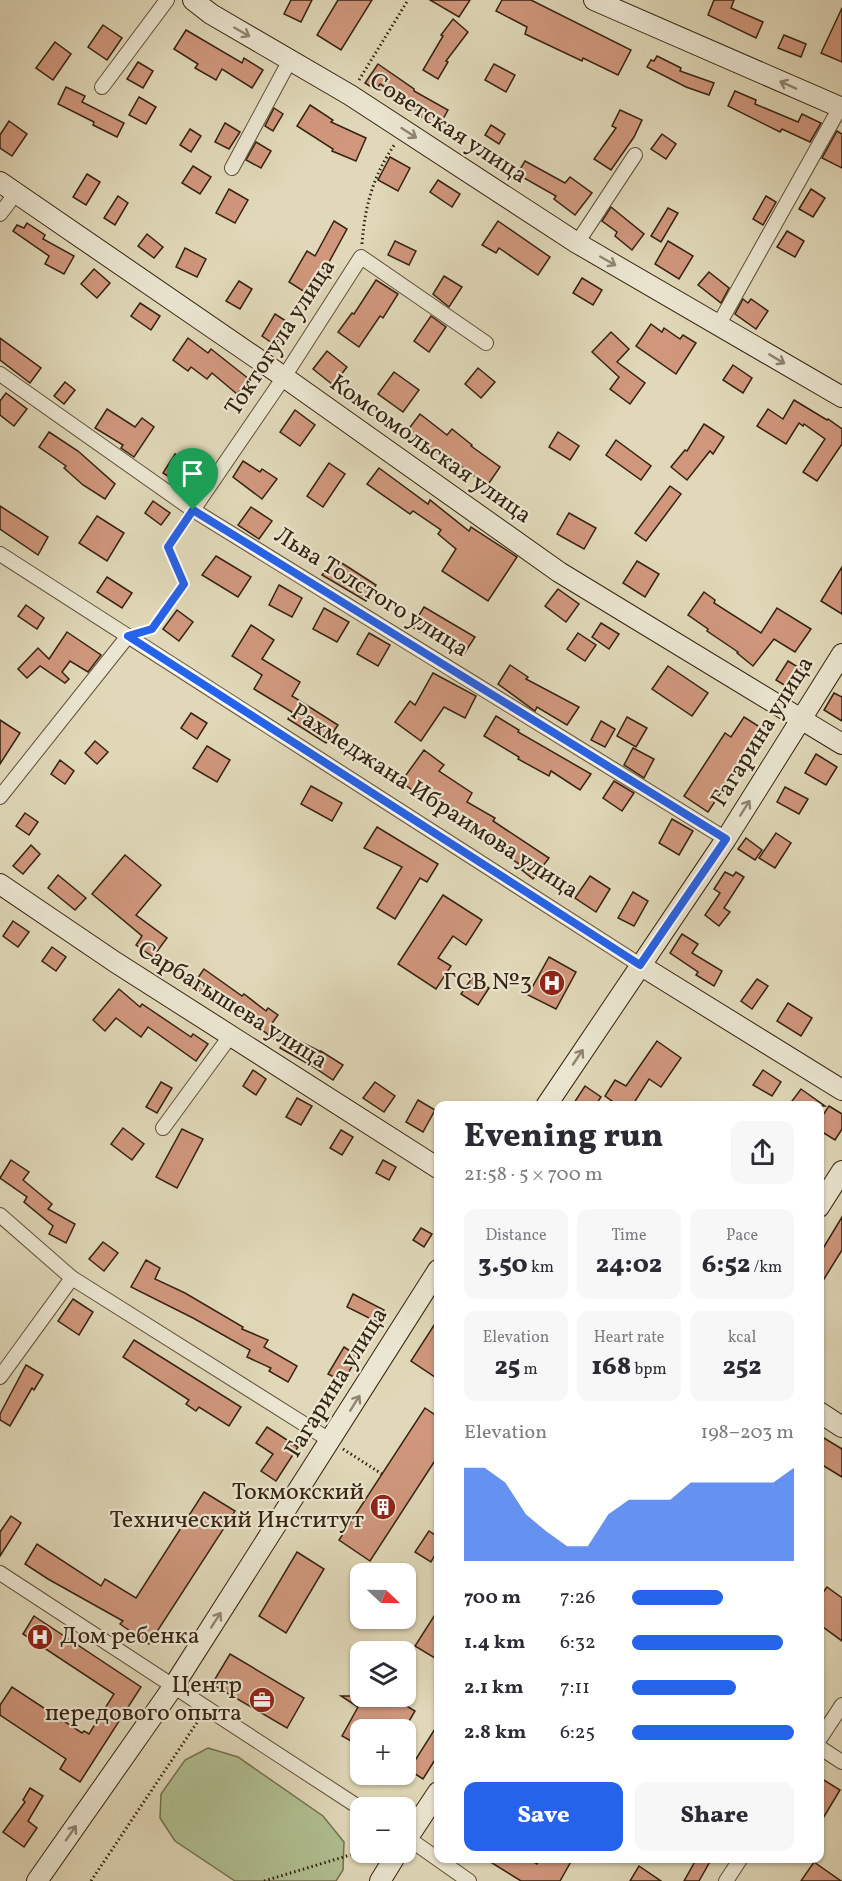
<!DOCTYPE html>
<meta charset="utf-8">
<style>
body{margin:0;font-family:Vollkorn,serif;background:#f7f7f7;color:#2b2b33;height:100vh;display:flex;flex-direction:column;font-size:22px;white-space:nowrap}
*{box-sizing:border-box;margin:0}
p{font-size:20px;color:#7c7c81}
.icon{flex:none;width:33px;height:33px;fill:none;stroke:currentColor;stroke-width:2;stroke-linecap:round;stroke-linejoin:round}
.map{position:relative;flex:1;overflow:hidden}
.drawer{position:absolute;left:434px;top:1101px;width:390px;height:762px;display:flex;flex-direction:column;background:#fff;border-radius:12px;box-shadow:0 2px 4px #0004}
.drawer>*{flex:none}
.needle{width:39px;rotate:112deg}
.controls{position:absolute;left:350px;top:1563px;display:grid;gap:12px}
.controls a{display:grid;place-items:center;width:66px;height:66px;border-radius:12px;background:#fff;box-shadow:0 2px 4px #0004;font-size:30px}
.pin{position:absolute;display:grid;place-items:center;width:51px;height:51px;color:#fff;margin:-62px -26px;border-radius:50% 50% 50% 0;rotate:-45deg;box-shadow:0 0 6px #0007}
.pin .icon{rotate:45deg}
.round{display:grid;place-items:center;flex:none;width:63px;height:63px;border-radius:12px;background:#f7f7f7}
.overview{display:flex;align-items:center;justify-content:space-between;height:102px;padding:0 30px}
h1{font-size:33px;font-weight:800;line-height:45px}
.stats{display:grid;grid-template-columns:repeat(3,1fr);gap:9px;height:102px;padding:6px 30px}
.stats div{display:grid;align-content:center;border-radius:12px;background:#f7f7f7;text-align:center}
.stats b{font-size:26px;font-weight:800}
.stats small{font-size:16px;font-weight:400}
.stats p{font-size:16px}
.chart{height:168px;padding:12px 30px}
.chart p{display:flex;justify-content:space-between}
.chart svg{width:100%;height:108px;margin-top:6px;fill:#2563eb;opacity:.7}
.primary-button{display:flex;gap:12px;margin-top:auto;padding:12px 30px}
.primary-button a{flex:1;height:69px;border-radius:12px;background:#2563eb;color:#fff;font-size:24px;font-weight:800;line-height:69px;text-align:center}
.primary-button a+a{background:#f7f7f7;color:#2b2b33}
ul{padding:0 30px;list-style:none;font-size:20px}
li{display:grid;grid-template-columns:96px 72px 1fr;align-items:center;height:45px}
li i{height:15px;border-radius:8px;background:#2563eb}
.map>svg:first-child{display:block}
.green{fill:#b0bf91;stroke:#737151;stroke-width:1.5}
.building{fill:#d0977d;stroke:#362311;stroke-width:1.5}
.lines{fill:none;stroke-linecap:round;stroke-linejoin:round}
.street-casing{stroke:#60503b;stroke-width:16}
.secondary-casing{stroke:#362311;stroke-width:22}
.path{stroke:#362311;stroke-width:3;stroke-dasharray:1.5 3;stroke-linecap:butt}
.street{stroke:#ebe6d1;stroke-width:14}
.secondary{stroke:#ebe6d1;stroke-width:20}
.oneway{stroke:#908471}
.route-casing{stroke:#fff;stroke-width:12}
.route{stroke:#2563eb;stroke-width:8}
.labels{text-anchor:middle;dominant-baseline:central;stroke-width:4.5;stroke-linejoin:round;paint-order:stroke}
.street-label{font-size:24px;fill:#362311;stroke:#ebe6d1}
.poi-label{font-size:24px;fill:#362311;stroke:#ebe6d1;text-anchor:end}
</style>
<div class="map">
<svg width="842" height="1881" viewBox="0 0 842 1881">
<rect width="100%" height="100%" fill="#e0d8b8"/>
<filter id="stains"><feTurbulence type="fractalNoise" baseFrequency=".00333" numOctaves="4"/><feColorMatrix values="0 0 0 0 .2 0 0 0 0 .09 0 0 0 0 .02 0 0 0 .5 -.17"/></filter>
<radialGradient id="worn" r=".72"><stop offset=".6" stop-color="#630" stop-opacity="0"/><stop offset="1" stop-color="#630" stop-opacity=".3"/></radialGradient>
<path class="green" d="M208 1748 238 1757 323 1816 344 1842 343 1870 336 1881H235L175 1841 160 1818 161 1794 185 1760Z"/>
<g class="building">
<path d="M291 0H312L301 22 284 14Z"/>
<path d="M338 0H372L341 50 317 35Z"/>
<path d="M430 0H470L459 17Z"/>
<path d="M502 0H531L631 50 618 75 583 58 582 61 525 34 527 27 496 11Z"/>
<path d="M714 0H734L731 8 763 22 756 38 708 15Z"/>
<path d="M842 8V62L821 53Z"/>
<path d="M453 19 468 32 446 61 448 62 438 79 423 70 443 36 441 35Z"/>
<path d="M103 25 122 38 107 60 88 47Z"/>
<path d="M186 30 242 63 244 58 263 70 252 88 222 69 216 80 195 68 198 64 174 49Z"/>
<path d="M784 35 806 44 801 57 778 48Z"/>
<path d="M55 42 71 54 53 80 36 68Z"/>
<path d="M657 56 681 68 680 71 714 83 709 95 686 87 647 67 651 60 654 61Z"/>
<path d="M138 62 153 71 143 88 127 79Z"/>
<path d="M378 64 414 89V91L448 110 439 126 412 112 415 107 380 84 376 90 365 83Z"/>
<path d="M494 64 515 75 506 92 485 80Z"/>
<path d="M66 87 85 96 82 102 124 123 117 137 93 125 94 122 58 104Z"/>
<path d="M735 91 756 100 755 104 798 122 802 114 821 123 810 142 782 129 780 132 728 106Z"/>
<path d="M139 97 156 107 146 124 129 115Z"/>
<path d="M310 105 333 120 331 122 366 138 356 161 332 151 333 149 297 126Z"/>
<path d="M274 108 283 114 273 131 265 126Z"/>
<path d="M620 110 642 120 634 137 611 170 594 159 616 128 612 126Z"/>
<path d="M9 121 27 134 12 156 0 148V135Z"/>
<path d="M225 123 240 132 229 149 215 142Z"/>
<path d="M491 125 505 134 499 144 485 135Z"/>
<path d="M190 129 201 136 191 152 180 145Z"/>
<path d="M837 131 842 134V168L822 158Z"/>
<path d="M662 134 676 144 666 159 651 149Z"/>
<path d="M256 142 271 151 261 168 246 160Z"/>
<path d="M390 157 410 168 398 191 378 180Z"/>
<path d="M525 161 565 183 570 177 592 193 575 215 554 199 556 196 517 174Z"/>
<path d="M193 166 211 177 200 194 182 183Z"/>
<path d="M87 174 100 182 86 205 73 197Z"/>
<path d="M438 180 460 194 452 207 430 192Z"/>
<path d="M229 189 248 200 235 223 216 213Z"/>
<path d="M811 189 825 198 813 217 799 209Z"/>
<path d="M118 196 128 203 115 225 104 218Z"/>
<path d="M766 196 776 202 763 225 753 219Z"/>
<path d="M611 207 644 234 632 250 615 236 617 232 602 221Z"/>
<path d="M668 208 678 213 661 242 651 236Z"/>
<path d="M334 221 347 229 328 264 330 265 311 296 289 282 307 251 315 256Z"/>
<path d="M498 221 550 257 538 275 499 248 496 253 482 245Z"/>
<path d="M27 223 45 235 43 239 74 256 64 274 45 264 49 256 13 231 17 225 24 228Z"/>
<path d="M787 231 804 241 795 257 777 247Z"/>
<path d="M147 234 163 247 154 258 138 246Z"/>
<path d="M395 241 416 251 409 265 388 255Z"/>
<path d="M668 241 693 256 679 279 655 264Z"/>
<path d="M185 248 206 259 197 277 176 267Z"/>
<path d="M94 269 110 283 97 298 81 284Z"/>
<path d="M709 272 729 288 721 303 698 285Z"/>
<path d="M444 276 462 287 449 307 433 294Z"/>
<path d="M582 278 602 290 593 305 573 293Z"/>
<path d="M376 280 398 294 383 318 380 316 359 347 338 332 352 313 354 314Z"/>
<path d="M239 281 252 289 240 309 226 301Z"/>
<path d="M743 299 748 303 751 299 768 311 756 329 735 314Z"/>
<path d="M140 303 160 316 151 330 131 316Z"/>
<path d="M275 314 289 323 275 345 262 336Z"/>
<path d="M431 316 446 327 429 352 414 341Z"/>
<path d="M651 324 662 332 664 328 680 339 683 335 696 343 676 374 636 346Z"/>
<path d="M611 332 629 349 617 362 645 383 630 404 610 389 619 377 592 352Z"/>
<path d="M0 338 41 368 30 383 0 360Z"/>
<path d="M188 338 208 353 211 349 249 379 237 394 212 373 207 379 191 367 188 371 173 360Z"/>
<path d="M327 351 347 367 333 385 313 369Z"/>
<path d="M733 365 752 378 743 393 723 380Z"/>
<path d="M478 368 495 382 481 398 465 384Z"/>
<path d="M394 372 419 390 403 412 378 394Z"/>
<path d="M65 382 75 390 64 404 54 396Z"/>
<path d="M6 393 27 409 14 426 0 415V401Z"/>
<path d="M794 400 827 420 828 419 842 429V444L817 481 803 472 825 439 804 424 803 426 799 423 786 444 757 426 768 409 783 419Z"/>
<path d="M107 409 135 427 142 418 154 427 134 457 121 448 123 445 95 428Z"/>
<path d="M295 410 315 425 300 446 280 432Z"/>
<path d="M420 414 447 435 452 429 472 445 471 446 500 467 487 486 458 464 455 467 407 431Z"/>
<path d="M704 424 724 437 713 454 710 451 687 480 671 467 685 450 687 451Z"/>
<path d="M49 432 78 451 115 484 105 499 83 485 64 468 66 466 39 447Z"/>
<path d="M558 432 579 446 570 460 549 447Z"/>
<path d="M616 440 651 466 641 480 606 455Z"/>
<path d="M175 454 196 467 184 486 163 473Z"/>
<path d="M243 461 260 472 262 469 277 479 262 499 233 477Z"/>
<path d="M329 463 345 474 323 507 307 496Z"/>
<path d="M379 468 428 504 430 500 469 531 471 527 517 557 488 601 442 571 456 549 438 534 441 530 413 511 410 514 367 484Z"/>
<path d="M670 486 681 494 646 541 635 533Z"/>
<path d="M153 501 170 513 161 525 145 513Z"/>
<path d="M0 506 48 537 38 555 0 529Z"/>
<path d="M251 507 272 521 259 539 238 525Z"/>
<path d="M569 513 596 528 584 549 557 534Z"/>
<path d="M97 516 124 533 107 561 79 543Z"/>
<path d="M216 556 251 577 238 597 202 575Z"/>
<path d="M334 558 376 585 366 601 322 575Z"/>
<path d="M637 561 659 574 645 597 623 583Z"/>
<path d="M842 567V614L821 601Z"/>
<path d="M107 577 132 593 122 608 97 592Z"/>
<path d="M279 585 302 598 292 617 269 605Z"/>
<path d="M558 589 579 604 566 622 545 606Z"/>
<path d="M704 592 715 600 714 603 761 633 777 608 811 629 795 652 774 639 753 666 737 653 738 652 707 631 708 629 688 615Z"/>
<path d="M26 605 44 618 37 629 18 616Z"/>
<path d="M424 607 475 637 464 654 433 634 430 638 412 627Z"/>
<path d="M324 608 349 622 337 642 313 629Z"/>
<path d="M177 610 193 622 179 641 163 629Z"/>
<path d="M601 623 619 634 609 649 592 637Z"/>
<path d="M251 625 274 640 262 659 300 682 292 696 338 725 326 743 288 719 292 712 254 689 262 675 232 656Z"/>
<path d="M67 632 101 655 88 672 70 661 62 672 69 679 65 683 40 666 27 678 18 669 38 648 49 659Z"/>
<path d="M369 633 390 645 378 666 357 654Z"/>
<path d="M578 633 596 645 585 661 567 649Z"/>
<path d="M788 661 801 669 789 688 776 680Z"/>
<path d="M510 665 528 677 526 679 579 707 567 725 537 707 535 711 498 684Z"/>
<path d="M668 666 708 693 692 716 652 689Z"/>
<path d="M433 673 476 696 465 718 444 707 421 741 395 722 410 701 415 705Z"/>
<path d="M834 693 842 697V721L824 710Z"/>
<path d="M191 713 207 723 197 739 181 728Z"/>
<path d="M496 716 519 730 518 732 591 774 580 790 551 771 549 776 518 759 519 757 484 736Z"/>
<path d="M627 717 647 728 636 747 617 736Z"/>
<path d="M744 717 763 729 708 812 684 796 725 733 731 737Z"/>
<path d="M0 720 20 733 0 764Z"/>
<path d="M601 721 615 729 605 747 591 740Z"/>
<path d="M95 741 108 752 97 764 85 753Z"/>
<path d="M207 746 230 760 217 782 193 768Z"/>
<path d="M633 748 654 759 644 778 624 765Z"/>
<path d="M424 750 444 765 439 771 472 793 467 802 495 818 493 821 549 858 533 879 522 870 524 867 494 848 496 844 463 825 465 821 424 792 421 796 401 782Z"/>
<path d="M816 754 837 767 826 785 805 773Z"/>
<path d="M60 760 74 771 65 784 51 774Z"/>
<path d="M614 781 634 793 622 811 603 798Z"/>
<path d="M311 786 342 803 332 821 301 804Z"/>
<path d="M785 787 808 799 799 814 777 802Z"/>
<path d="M25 813 38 822 29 835 16 826Z"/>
<path d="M672 819 693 831 679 855 659 843Z"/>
<path d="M377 827 438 864 427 882 420 878 395 919 377 908 402 867 364 848Z"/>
<path d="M776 833 791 843 775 868 759 858Z"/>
<path d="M746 838 762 850 755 860 738 849Z"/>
<path d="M31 845 40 854 23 874 13 866Z"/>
<path d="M125 855 161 885 136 915 167 938 153 957 136 945 142 936 92 894Z"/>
<path d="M725 872 733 876 736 872 744 877 724 908 730 912 719 926 705 915 720 893 714 889Z"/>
<path d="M58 875 86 898 75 910 48 888Z"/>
<path d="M590 876 610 889 596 912 575 898Z"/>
<path d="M633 892 648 901 634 926 618 918Z"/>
<path d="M443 895 482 920 466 945 453 936 438 958 451 966 436 989 398 964Z"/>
<path d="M13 921 29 932 18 947 3 936Z"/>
<path d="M682 934 698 944 692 953 722 971 714 986 696 975 698 972 670 953Z"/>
<path d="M52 947 66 957 56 971 42 961Z"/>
<path d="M549 957 576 972 556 1009 528 995Z"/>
<path d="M204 969 242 996 244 994 266 1011 268 1008 278 1015 270 1026 321 1052V1051L343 1065 333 1080 312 1066 280 1048 282 1045 250 1021 248 1024 215 999 213 1000 192 986Z"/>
<path d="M472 978 489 988 478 1005 461 994Z"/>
<path d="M757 979 768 986 752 1009 741 1001Z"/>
<path d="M119 989 140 1007 142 1004 191 1037 193 1034 208 1044 196 1061 148 1027 141 1037 116 1018 105 1031 93 1020Z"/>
<path d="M788 1003 812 1018 801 1036 777 1021Z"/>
<path d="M657 1041 681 1058 661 1087 649 1079 632 1106H619L605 1096 615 1080 626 1086Z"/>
<path d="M253 1070 266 1079 256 1095 243 1086Z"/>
<path d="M763 1070 781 1082 772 1096 753 1085Z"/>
<path d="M161 1082 172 1088 157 1113 146 1107Z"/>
<path d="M375 1082 395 1096 384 1112 363 1098Z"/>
<path d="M585 1086 601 1097 595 1106H572Z"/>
<path d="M801 1089 825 1106H799L792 1101Z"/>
<path d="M297 1098 312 1106 301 1125 286 1117Z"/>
<path d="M418 1100 435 1110 423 1132 406 1122Z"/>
<path d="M829 1106 842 1114V1129L835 1140 819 1130V1121Z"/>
<path d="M123 1128 144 1144 132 1160 111 1144Z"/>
<path d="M182 1129 203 1139 177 1188 156 1177Z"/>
<path d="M341 1130 353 1137 342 1155 330 1148Z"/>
<path d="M11 1160 29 1172 23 1180 52 1204 48 1209 75 1224 66 1243 49 1234 53 1226 24 1202 27 1197 0 1178Z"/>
<path d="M383 1160 396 1167 389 1180 376 1173Z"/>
<path d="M842 1217V1250L819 1287V1255Z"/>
<path d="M421 1228 432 1234 424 1247 413 1240Z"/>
<path d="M103 1242 118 1253 104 1271 89 1259Z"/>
<path d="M146 1260 160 1268 155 1279 185 1293 243 1327 242 1329 268 1340 264 1347 297 1366 288 1382 269 1371 271 1368 247 1357 250 1350 193 1318 131 1287Z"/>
<path d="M353 1294 384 1310 377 1322 347 1307Z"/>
<path d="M73 1299 93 1312 79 1335 58 1321Z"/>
<path d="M438 1319V1379L411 1361Z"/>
<path d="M134 1340 241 1407 229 1426 199 1407 196 1411 186 1404 189 1400 123 1357Z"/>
<path d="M344 1347 358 1356 343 1382 328 1374Z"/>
<path d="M26 1365 43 1375 34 1390 32 1388 10 1426 0 1420V1414Z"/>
<path d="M425 1408 438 1417V1456L370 1561 339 1540Z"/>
<path d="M267 1427 298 1447 276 1481 261 1471 273 1454 256 1443Z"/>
<path d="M819 1435 842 1449V1477L819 1463Z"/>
<path d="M204 1492 235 1511 149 1644 120 1624 123 1621 48 1579 25 1564 37 1544 101 1586 105 1579 136 1598Z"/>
<path d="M11 1516 21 1523 0 1556V1532Z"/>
<path d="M429 1531 438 1537V1550L431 1562 415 1552Z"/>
<path d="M297 1552 324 1569 286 1633 259 1616Z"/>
<path d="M827 1587 842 1598V1641L819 1624V1598Z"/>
<path d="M438 1610V1660L415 1646Z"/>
<path d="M34 1616 141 1687 80 1782 60 1769 66 1759 0 1715V1705L12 1687 82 1733 84 1731 89 1734 114 1694 23 1634Z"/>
<path d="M230 1654 304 1698 287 1728 212 1684Z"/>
<path d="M341 1696H390L415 1711 404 1730H360V1746L342 1736 358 1707Z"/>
<path d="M438 1724V1755L423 1779 409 1770Z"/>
<path d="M819 1777 840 1790 819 1825Z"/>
<path d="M30 1788 43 1796 28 1821 37 1828 24 1847 3 1832 25 1802 23 1800Z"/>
<path d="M484 1858H527L537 1864 541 1858H573L560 1881H521Z"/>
<path d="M697 1858H712L699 1881H684Z"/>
<path d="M814 1862 841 1881H801Z"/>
<path d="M639 1866 661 1881H630Z"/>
</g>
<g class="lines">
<g class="street-casing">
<g id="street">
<path d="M102 87 167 0"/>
<path d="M232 168 290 60"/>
<path d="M0 214 16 193"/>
<path d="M577 243 635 155"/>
<path d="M719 324 842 104"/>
<path d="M0 374 193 510 726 839"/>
<path d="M193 510 284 377 361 257 486 343"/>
<path d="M0 554 640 965"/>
<path d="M0 797 128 636"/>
<path d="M163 1128 231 1035"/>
<path d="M0 1215 72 1278 331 1441"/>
<path d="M0 1377 72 1278"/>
<path d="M0 1573 360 1808"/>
<path d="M819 1740 842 1705"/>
<path d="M819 1747 842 1762"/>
<path d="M405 1836 469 1881"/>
<path d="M726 1881 741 1858"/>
</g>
</g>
<g class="secondary-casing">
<g id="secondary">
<path d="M193 0 211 14 350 95 577 243 842 397"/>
<path d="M594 0 842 108"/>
<path d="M0 182 284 377 559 572 842 744"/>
<path d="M0 884 115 962 438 1168"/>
<path d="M640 965 842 1090"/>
<path d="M546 1106 726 839 842 654"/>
<path d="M819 1207 842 1171"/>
<path d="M819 1412 842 1427"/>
<path d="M405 1842 438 1792"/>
<path d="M37 1881 173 1687 438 1270"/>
<path d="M380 1881 398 1852"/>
</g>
</g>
<g class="path">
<path d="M359 80 408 0"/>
<path d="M362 244C365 205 373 176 395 144"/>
<path d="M144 631 152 629 184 584 168 547 185 521"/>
<path d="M343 1449 382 1474"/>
<path d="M91 1881 200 1718"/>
<path d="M264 1881 360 1852"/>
</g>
<use href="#street" class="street"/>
<use href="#secondary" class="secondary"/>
</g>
<defs><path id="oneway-shaft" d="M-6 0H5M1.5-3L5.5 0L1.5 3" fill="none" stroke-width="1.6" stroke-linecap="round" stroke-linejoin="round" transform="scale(1.5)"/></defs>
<g class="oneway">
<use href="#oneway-shaft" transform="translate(242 32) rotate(30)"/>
<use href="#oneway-shaft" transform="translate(788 85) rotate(-156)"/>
<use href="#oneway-shaft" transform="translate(409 133) rotate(33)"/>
<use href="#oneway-shaft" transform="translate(608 261) rotate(30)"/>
<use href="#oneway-shaft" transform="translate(777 359) rotate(31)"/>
<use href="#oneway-shaft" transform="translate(745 808) rotate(-58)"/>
<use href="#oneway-shaft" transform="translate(578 1057) rotate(-56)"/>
<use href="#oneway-shaft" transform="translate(355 1403) rotate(-58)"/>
<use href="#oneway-shaft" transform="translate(216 1620) rotate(-57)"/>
<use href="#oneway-shaft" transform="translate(71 1833) rotate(-55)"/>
</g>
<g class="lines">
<g class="route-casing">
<path id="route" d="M193 510 726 839 640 965 128 636 152 629 184 584 168 547Z"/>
</g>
<use href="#route" class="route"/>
</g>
<defs>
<g id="hospital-disc" transform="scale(1.35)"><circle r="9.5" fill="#8f2418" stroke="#ebe6d1"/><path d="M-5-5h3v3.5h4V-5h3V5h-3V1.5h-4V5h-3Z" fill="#fff"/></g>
<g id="building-disc" transform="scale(1.35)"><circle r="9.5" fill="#8f2418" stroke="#ebe6d1"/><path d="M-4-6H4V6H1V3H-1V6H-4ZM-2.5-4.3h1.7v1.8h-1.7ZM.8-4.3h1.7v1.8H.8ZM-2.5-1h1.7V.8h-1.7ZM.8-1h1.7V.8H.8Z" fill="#fff"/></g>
<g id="office-disc" transform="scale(1.35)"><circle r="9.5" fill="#8f2418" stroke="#ebe6d1"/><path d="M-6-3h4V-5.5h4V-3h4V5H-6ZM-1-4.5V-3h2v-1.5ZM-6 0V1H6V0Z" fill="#fff"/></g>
</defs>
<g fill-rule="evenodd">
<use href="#hospital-disc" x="552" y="983"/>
<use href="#building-disc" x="383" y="1507"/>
<use href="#hospital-disc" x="40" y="1637"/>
<use href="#office-disc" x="262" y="1700"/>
</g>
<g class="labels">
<g class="street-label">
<text transform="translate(448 129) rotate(33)">Советская улица</text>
<text transform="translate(281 338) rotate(-57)">Токтогула улица</text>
<text transform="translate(430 450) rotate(35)">Комсомольская улица</text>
<text transform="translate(371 593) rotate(32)">Льва Толстого улица</text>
<text transform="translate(763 732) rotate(-58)">Гагарина улица</text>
<text transform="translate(434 802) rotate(33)">Рахмеджана Ибраимова улица</text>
<text transform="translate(232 1006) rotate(32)">Сарбагышева улица</text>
<text transform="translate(337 1383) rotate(-58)">Гагарина улица</text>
</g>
<g class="poi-label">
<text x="532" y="983">ГСВ №3</text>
<text x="364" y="1493">Токмокский<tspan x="364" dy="28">Технический Институт</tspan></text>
<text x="60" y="1637" text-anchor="start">Дом ребенка</text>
<text x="242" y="1686">Центр<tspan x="242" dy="28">передового опыта</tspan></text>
</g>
</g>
<rect width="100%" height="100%" filter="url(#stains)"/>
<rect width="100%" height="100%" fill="url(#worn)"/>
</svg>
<div class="controls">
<a><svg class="needle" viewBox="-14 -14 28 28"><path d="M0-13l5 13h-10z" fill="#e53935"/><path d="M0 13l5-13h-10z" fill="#7c7c81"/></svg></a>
<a><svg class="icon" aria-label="layers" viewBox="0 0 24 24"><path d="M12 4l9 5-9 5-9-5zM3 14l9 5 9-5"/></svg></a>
<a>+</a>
<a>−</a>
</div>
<div class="pin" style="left:193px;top:510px;background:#1e9e55"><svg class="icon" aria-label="arrive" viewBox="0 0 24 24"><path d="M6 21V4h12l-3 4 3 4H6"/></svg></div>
<section class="drawer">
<div class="overview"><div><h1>Evening run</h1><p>21:58 · 5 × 700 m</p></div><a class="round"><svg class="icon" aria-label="share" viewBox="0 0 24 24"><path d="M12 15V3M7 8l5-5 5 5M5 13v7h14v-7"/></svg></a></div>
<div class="stats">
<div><p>Distance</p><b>3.50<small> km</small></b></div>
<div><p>Time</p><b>24:02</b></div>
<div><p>Pace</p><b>6:52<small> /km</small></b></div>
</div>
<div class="stats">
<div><p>Elevation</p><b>25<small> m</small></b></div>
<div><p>Heart rate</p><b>168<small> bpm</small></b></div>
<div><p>kcal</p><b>252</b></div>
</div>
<div class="chart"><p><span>Elevation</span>198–203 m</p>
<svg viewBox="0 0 160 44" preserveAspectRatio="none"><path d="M0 44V6L10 6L20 12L30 25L40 32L50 38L60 38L70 25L80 19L90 19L100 19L110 12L120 12L130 12L140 12L150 12L160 6V44z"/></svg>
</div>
<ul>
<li><b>700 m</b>7:26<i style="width:56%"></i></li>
<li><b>1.4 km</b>6:32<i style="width:93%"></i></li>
<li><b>2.1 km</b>7:11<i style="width:64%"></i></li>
<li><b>2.8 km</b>6:25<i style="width:100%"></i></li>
</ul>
<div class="primary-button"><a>Save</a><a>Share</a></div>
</section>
</div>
